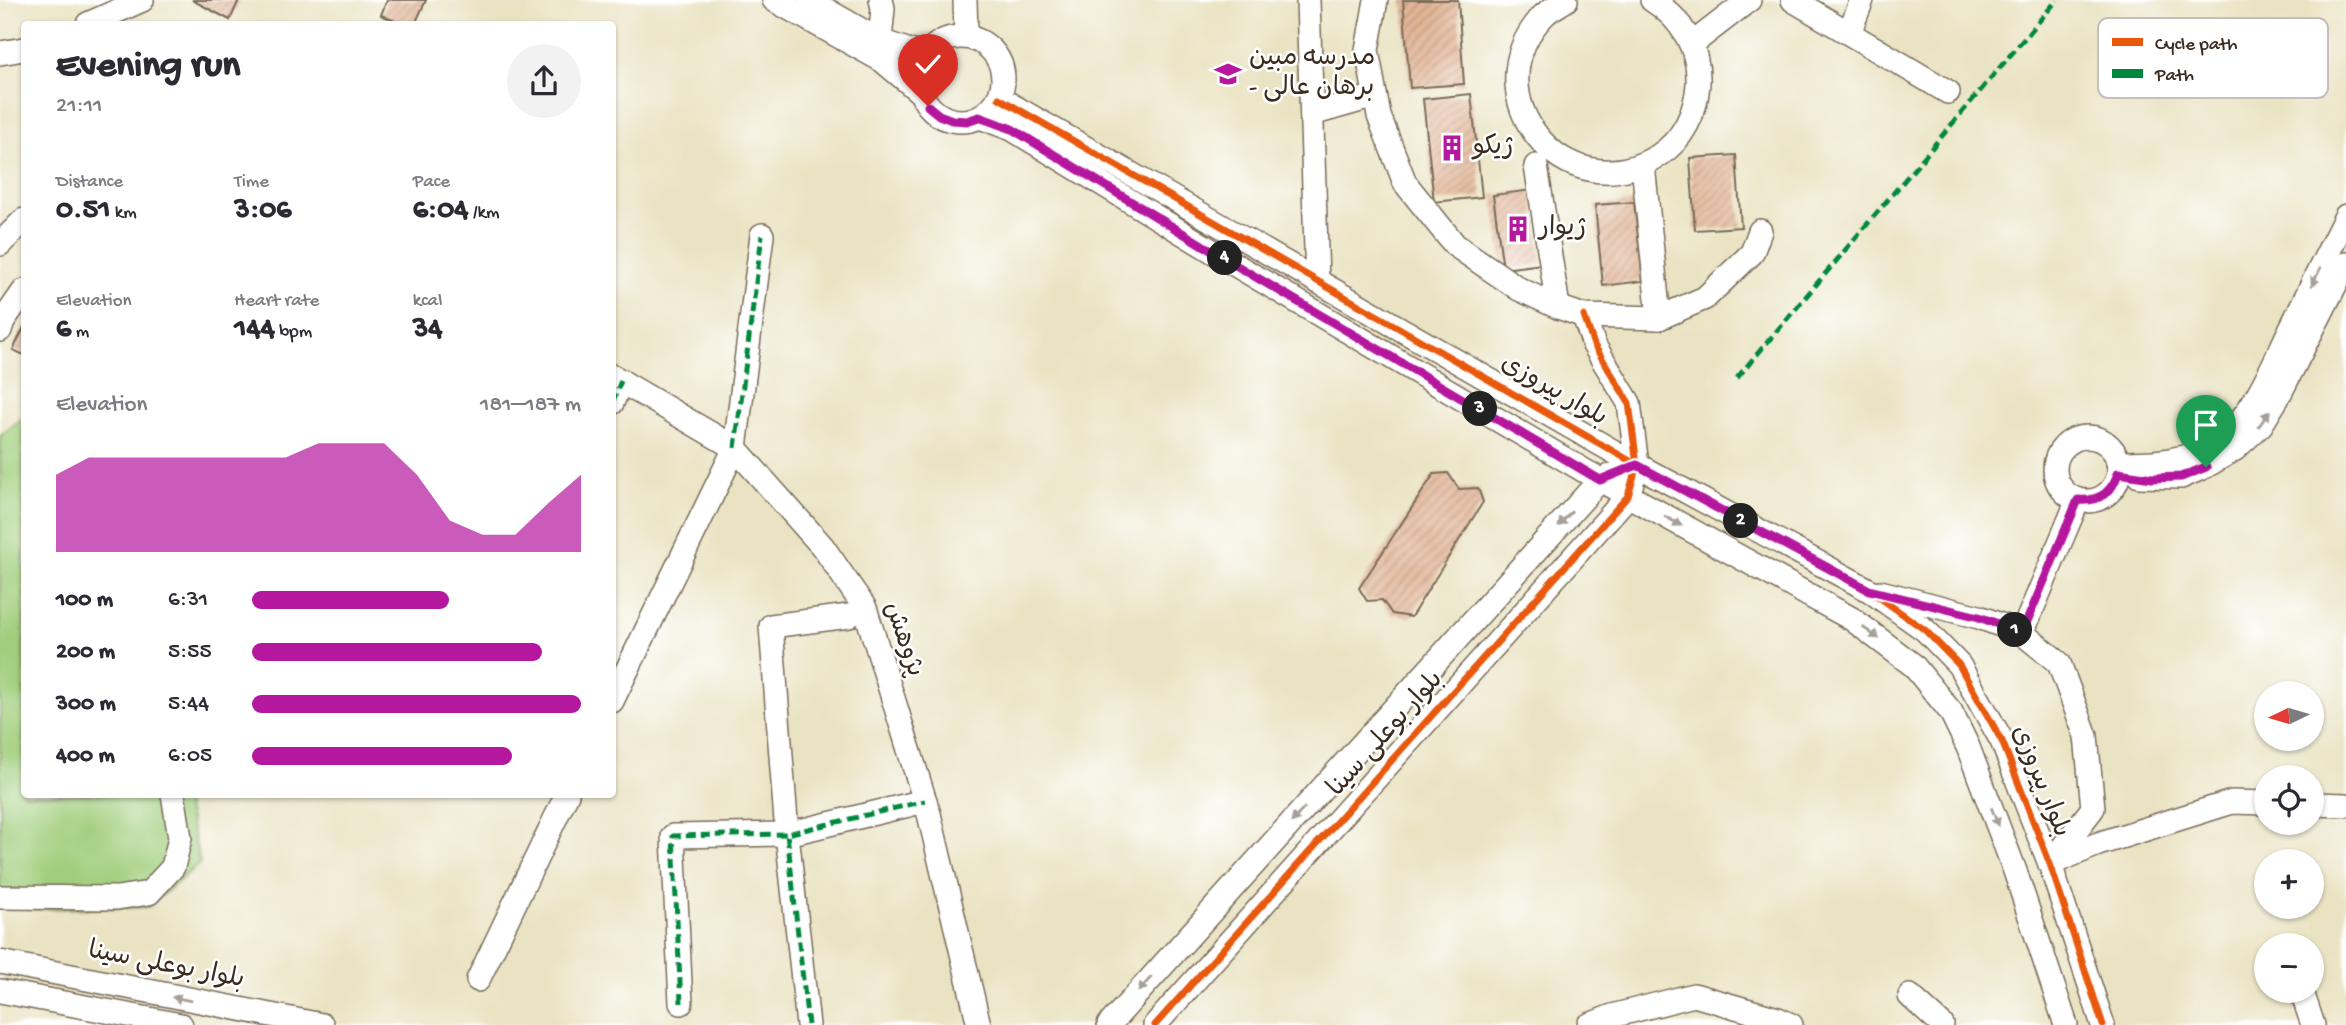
<!DOCTYPE html>
<meta charset="utf-8">
<style>
body{margin:0;font-family:"Gochi Hand","Playpen Sans Arabic",sans-serif;background:#f2f2f3;color:#2b2b33;height:100vh;display:flex;flex-direction:column;font-size:26px;white-space:nowrap}
*{box-sizing:border-box;margin:0}
p{font-size:23px;color:#7c7c81}
.icon{flex:none;width:38px;height:38px;fill:none;stroke:currentColor;stroke-width:2;stroke-linecap:round;stroke-linejoin:round}
.map{position:relative;flex:1;overflow:hidden}
.details{position:absolute;left:21px;top:21px;width:595px;height:777px;display:flex;flex-direction:column;background:#fff;border-radius:7px;box-shadow:0 2px 5px #0004}
.details>*{flex:none}
.needle{width:46px;rotate:265deg}
.buttons{position:absolute;left:2254px;top:681px;display:grid;gap:14px}
.buttons a{display:grid;place-items:center;width:70px;height:70px;border-radius:50%;background:#fff;box-shadow:0 2px 5px #0004;font-size:35px}
.pin{position:absolute;display:grid;place-items:center;width:60px;height:60px;color:#fff;margin:-72px -30px;border-radius:50% 50% 50% 0;rotate:-45deg;box-shadow:0 0 7px #0007}
.pin .icon{rotate:45deg}
.km{position:absolute;width:35px;height:35px;margin:-18px;border-radius:50%;background:#222;color:#fff;font-size:19px;line-height:35px;text-align:center}
.round{display:grid;place-items:center;flex:none;width:74px;height:74px;border-radius:37px;background:#f2f2f3}
.overview{display:flex;align-items:center;justify-content:space-between;height:119px;padding:0 35px}
h1{font-size:38px;font-weight:700;line-height:52px}
.figures{display:grid;grid-template-columns:repeat(3,1fr);gap:10px;height:119px;padding:7px 35px}
.figures div{display:grid;align-content:center}
.figures b{font-size:30px;font-weight:700}
.figures small{font-size:19px;font-weight:400}
.figures p{font-size:19px}
.chart{height:196px;padding:14px 35px}
.chart p{display:flex;justify-content:space-between}
.chart svg{width:100%;height:126px;margin-top:7px;fill:#b5179e;opacity:.7}
ul{padding:0 35px;list-style:none;font-size:23px}
li{display:grid;grid-template-columns:112px 84px 1fr;align-items:center;height:52px}
li i{height:18px;border-radius:9px;background:#b5179e}
.map>svg:first-child{display:block}
.park{fill:#a0ce7b;stroke:#6e7c4c;stroke-width:2}
.building{fill:url(#building-hatch)}
.lines{fill:none;stroke-linecap:round;stroke-linejoin:round}
.minor-casing{stroke:#786b58;stroke-width:26}
.minor{stroke:#fff;stroke-width:23}
.quiet{stroke:#00873e;stroke-width:5;stroke-dasharray:10 5;stroke-linecap:butt}
.cycleway-casing{stroke:#fff;stroke-width:11}
.cycleway{stroke:#e8590c;stroke-width:7}
.oneway{fill:#a79f9a}
.route-casing{stroke:#fff;stroke-width:14}
.route{stroke:#b5179e;stroke-width:9}
.labels{text-anchor:middle;dominant-baseline:central;stroke-width:5;stroke-linejoin:round;paint-order:stroke}
.poi-label{font-size:26px;fill:#3b2a1e;stroke:#fff;text-anchor:start}
.street-label{font-size:26px;fill:#3b2a1e;stroke:#fff}
.key{fill:#fff;stroke:#c4bfbc;stroke-width:2}
.key-label{font-size:19px;fill:#3b2a1e}
</style>
<div class="map">
<svg width="2346" height="1025" viewBox="0 0 2346 1025">
<defs>
<pattern id="building-hatch" width="6" height="6" patternUnits="userSpaceOnUse" patternTransform="scale(1.75)"><rect width="6" height="6" fill="#e3b596"/><path d="M-1 1l2-2M0 6l6-6M5 7l2-2" fill="none" stroke="#b9937a"/></pattern>
</defs>
<rect width="100%" height="100%" fill="#fff"/>
<filter id="ink" filterUnits="userSpaceOnUse"><feTurbulence type="fractalNoise" baseFrequency=".0143" numOctaves="2"/><feDisplacementMap in="SourceGraphic" scale="14" xChannelSelector="R" yChannelSelector="G"/><feConvolveMatrix kernelMatrix="1 2 1 2 8 2 1 2 1" color-interpolation-filters="sRGB"/></filter>
<filter id="wash" filterUnits="userSpaceOnUse"><feTurbulence type="fractalNoise" baseFrequency=".00686" numOctaves="4" result="noise"/><feDisplacementMap in="SourceGraphic" scale="28" xChannelSelector="R" yChannelSelector="G"/><feGaussianBlur stdDeviation="1.57" result="paint"/><feColorMatrix in="noise" values="0 0 0 0 0 0 0 0 0 0 0 0 0 0 0 0 0 1.4 0 .05"/><feComposite in="paint" operator="in"/></filter>
<g filter="url(#wash)">
<rect width="100%" height="100%" fill="#eae3c3"/>
<path class="park" d="M24 417V794L184 795 200 863 148 907 29 909 0 898V436Z"/>
<g id="blocks">
<g class="building">
<path d="M192 0H239L230 20Z"/>
<path d="M387 0H426L415 24H402L381 15Z"/>
<path d="M1403 0H1458L1464 84 1410 88Z"/>
<path d="M1471 94 1482 197 1434 202 1423 99Z"/>
<path d="M1736 155 1741 227 1695 230 1690 158Z"/>
<path d="M1532 190 1543 264 1503 269 1493 195Z"/>
<path d="M1634 202 1643 281 1603 286 1595 205Z"/>
<path d="M24 327V355L13 350Z"/>
<path d="M1448 473 1459 489 1478 488 1483 502 1411 617 1392 614 1382 600 1367 601 1359 588 1434 474Z"/>
</g>
</g>
</g>
<g filter="url(#ink)">
<use href="#blocks" fill-opacity="0" stroke="#786b58" stroke-width="2"/>
<g class="lines">
<g class="minor-casing">
<g id="minor">
<path d="M774 0 883 61 921 93"/>
<path d="M809 0 880 41 925 56"/>
<path d="M965 0 966 36"/>
<path d="M1308 0 1317 281"/>
<path d="M1376 0 1367 50 1379 116 1405 183 1455 245 1519 289 1558 307 1584 316 1659 318 1705 298 1752 253 1760 231"/>
<path d="M1566 0C1559 5 1550 9 1544 15 1469 92 1563 214 1658 156 1683 140 1696 113 1698 84 1700 49 1681 18 1652 0"/>
<path d="M1793 0 1948 92"/>
<path d="M88 24 142 0"/>
<path d="M1849 33 1862 0"/>
<circle cx="961" cy="79" r="42"/>
<path d="M880 41 883 8 881 0"/>
<path d="M1692 44 1749 0"/>
<path d="M0 53 24 49"/>
<path d="M999 98 1637 465 1869 590 1925 630 1959 665 2002 741 2050 864 2103 1025"/>
<path d="M1312 114 1375 96"/>
<path d="M980 117 1012 129 1227 260 1600 480 1852 619 1913 665 1951 712 1968 747 2015 871 2066 1025"/>
<path d="M1643 165 1659 318"/>
<path d="M1536 166 1558 307"/>
<path d="M0 244 24 220"/>
<path d="M0 330 3 321 24 291"/>
<path d="M612 376 735 448 823 547 865 608 929 814 979 1025"/>
<path d="M612 403 621 381"/>
<circle cx="2087" cy="469" r="32"/>
<path d="M2118 463C2154 463 2185 462 2216 443 2253 420 2275 359 2294 322 2311 286 2329 251 2346 216"/>
<path d="M2139 476 2181 477 2206 466 2235 449 2261 425 2277 399 2346 264"/>
<path d="M1880 592 1979 617 2022 633 2059 663 2086 736 2093 808 2050 864"/>
<path d="M2022 633 2078 500"/>
<path d="M612 701 735 448 762 235"/>
<path d="M2312 804 2346 805"/>
<path d="M2052 863 2098 844 2232 802 2266 803"/>
<path d="M0 897 117 898 149 893 173 867 180 838 173 794"/>
<path d="M0 962 322 1025"/>
<path d="M478 980 567 794"/>
<path d="M0 991 181 1025"/>
<path d="M2303 995 2313 1025"/>
<path d="M1910 996 1942 1025"/>
<path d="M681 1003 673 836 787 834 771 626 849 616"/>
<path d="M808 1025 787 834 925 801"/>
<path d="M1109 1025 1600 480 1612 475"/>
<path d="M1155 1025 1628 496 1637 465 1629 403 1594 345 1584 316"/>
<path d="M1589 1025 1612 1016 1694 995 1778 1019 1791 1025"/>
</g>
</g>
<use href="#minor" class="minor"/>
<g class="quiet">
<path d="M1737 378 2057 0"/>
<path d="M612 403 621 381"/>
<path d="M735 448 762 235"/>
<path d="M681 1003 673 836 787 834"/>
<path d="M808 1025 787 834 925 801"/>
</g>
<g class="cycleway-casing">
<g id="cycleway">
<path d="M999 98 1637 465 1869 590 1925 630 1959 665 2002 741 2050 864 2103 1025"/>
<path d="M1155 1025 1628 496 1637 465 1629 403 1594 345 1584 316"/>
</g>
</g>
<use href="#cycleway" class="cycleway"/>
</g>
<defs><path id="oneway-solid" d="M-6-.8H1V-3.2L6.5 0L1 3.2V.8H-6Z" transform="scale(1.75)"/></defs>
<g class="oneway">
<use href="#oneway-solid" transform="translate(2316 277) rotate(116)"/>
<use href="#oneway-solid" transform="translate(2264 419) rotate(-54)"/>
<use href="#oneway-solid" transform="translate(1565 519) rotate(132)"/>
<use href="#oneway-solid" transform="translate(1673 521) rotate(29)"/>
<use href="#oneway-solid" transform="translate(1871 633) rotate(35)"/>
<use href="#oneway-solid" transform="translate(1298 815) rotate(132)"/>
<use href="#oneway-solid" transform="translate(1995 817) rotate(69)"/>
<use href="#oneway-solid" transform="translate(1145 984) rotate(132)"/>
<use href="#oneway-solid" transform="translate(182 999) rotate(-169)"/>
</g>
</g>
<g class="lines" filter="url(#ink)">
<g class="route-casing">
<path id="route" d="M928 106 939 115 952 120 967 121 979 117 1012 129 1227 260 1600 480 1637 465 1869 590 1979 617 2022 633 2078 500C2099 502 2112 493 2118 473L2152 478 2181 477 2206 467"/>
</g>
<use href="#route" class="route"/>
</g>
<defs>
<g id="school-bare" transform="scale(2.1)"><path d="M0-5L7-2L0 1L-7-2ZM-4 1L0 2.5L4 1V4Q0 6-4 4Z" fill="#b5179e" stroke="#fff" stroke-width="2.5" paint-order="stroke"/></g>
<g id="building-bare" transform="scale(2.1)"><path d="M-4-6H4V6H1V3H-1V6H-4ZM-2.5-4.3h1.7v1.8h-1.7ZM.8-4.3h1.7v1.8H.8ZM-2.5-1h1.7V.8h-1.7ZM.8-1h1.7V.8H.8Z" fill="#b5179e" stroke="#fff" stroke-width="2.5" paint-order="stroke"/></g>
</defs>
<g fill-rule="evenodd">
<use href="#school-bare" x="1228" y="74"/>
<use href="#building-bare" x="1452" y="148"/>
<use href="#building-bare" x="1518" y="229"/>
</g>
<g class="labels">
<g class="poi-label">
<text x="1249" y="59">مدرسه مبین<tspan x="1249" dy="30">- برهان عالی</tspan></text>
<text x="1473" y="148">ژیکو</text>
<text x="1539" y="229">ژیوار</text>
</g>
<g class="street-label">
<text transform="translate(1553 392) rotate(30)">بلوار پیروزی</text>
<text transform="translate(902 640) rotate(71)">پژوهش</text>
<text transform="translate(1387 735) rotate(-48)">بلوار بوعلی سینا</text>
<text transform="translate(2039 782) rotate(68)">بلوار پیروزی</text>
<text transform="translate(166 967) rotate(11)">بلوار بوعلی سینا</text>
</g>
</g>
<rect x="2098" y="18" width="230" height="80" rx="10" class="key"/>
<rect x="2112" y="38" width="31" height="8" fill="#e8590c"/>
<rect x="2112" y="69" width="31" height="9" fill="#00873e"/>
<g class="key-label">
<text x="2155" y="49">Cycle path</text>
<text x="2155" y="80">Path</text>
</g>
</svg>
<div class="buttons">
<a><svg class="needle" viewBox="-14 -14 28 28"><path d="M0-13l5 13h-10z" fill="#e53935"/><path d="M0 13l5-13h-10z" fill="#7c7c81"/></svg></a>
<a><svg class="icon" aria-label="locate" viewBox="0 0 24 24"><circle cx="12" cy="12" r="6"/><path d="M12 2v4M12 18v4M2 12h4M18 12h4"/></svg></a>
<a>+</a>
<a>−</a>
</div>
<div class="pin" style="left:2206px;top:467px;background:#1e9e55"><svg class="icon" aria-label="arrive" viewBox="0 0 24 24"><path d="M6 21V4h12l-3 4 3 4H6"/></svg></div>
<div class="pin" style="left:928px;top:106px;background:#d93025"><svg class="icon" aria-label="check" viewBox="0 0 24 24"><path d="M5 12l5 5 9-10"/></svg></div>
<b class="km" style="left:2015px;top:630px">1</b>
<b class="km" style="left:1741px;top:521px">2</b>
<b class="km" style="left:1480px;top:409px">3</b>
<b class="km" style="left:1225px;top:258px">4</b>
<section class="details">
<div class="overview"><div><h1>Evening run</h1><p>21:11</p></div><a class="round"><svg class="icon" aria-label="share" viewBox="0 0 24 24"><path d="M12 15V3M7 8l5-5 5 5M5 13v7h14v-7"/></svg></a></div>
<div class="figures">
<div><p>Distance</p><b>0.51<small> km</small></b></div>
<div><p>Time</p><b>3:06</b></div>
<div><p>Pace</p><b>6:04<small> /km</small></b></div>
</div>
<div class="figures">
<div><p>Elevation</p><b>6<small> m</small></b></div>
<div><p>Heart rate</p><b>144<small> bpm</small></b></div>
<div><p>kcal</p><b>34</b></div>
</div>
<div class="chart"><p><span>Elevation</span>181–187 m</p>
<svg viewBox="0 0 160 44" preserveAspectRatio="none"><path d="M0 44V17L10 11L20 11L30 11L40 11L50 11L60 11L70 11L80 6L90 6L100 6L110 17L120 33L130 38L140 38L150 27L160 17V44z"/></svg>
</div>
<ul>
<li><b>100 m</b>6:31<i style="width:60%"></i></li>
<li><b>200 m</b>5:55<i style="width:88%"></i></li>
<li><b>300 m</b>5:44<i style="width:100%"></i></li>
<li><b>400 m</b>6:05<i style="width:79%"></i></li>
</ul>
</section>
</div>
